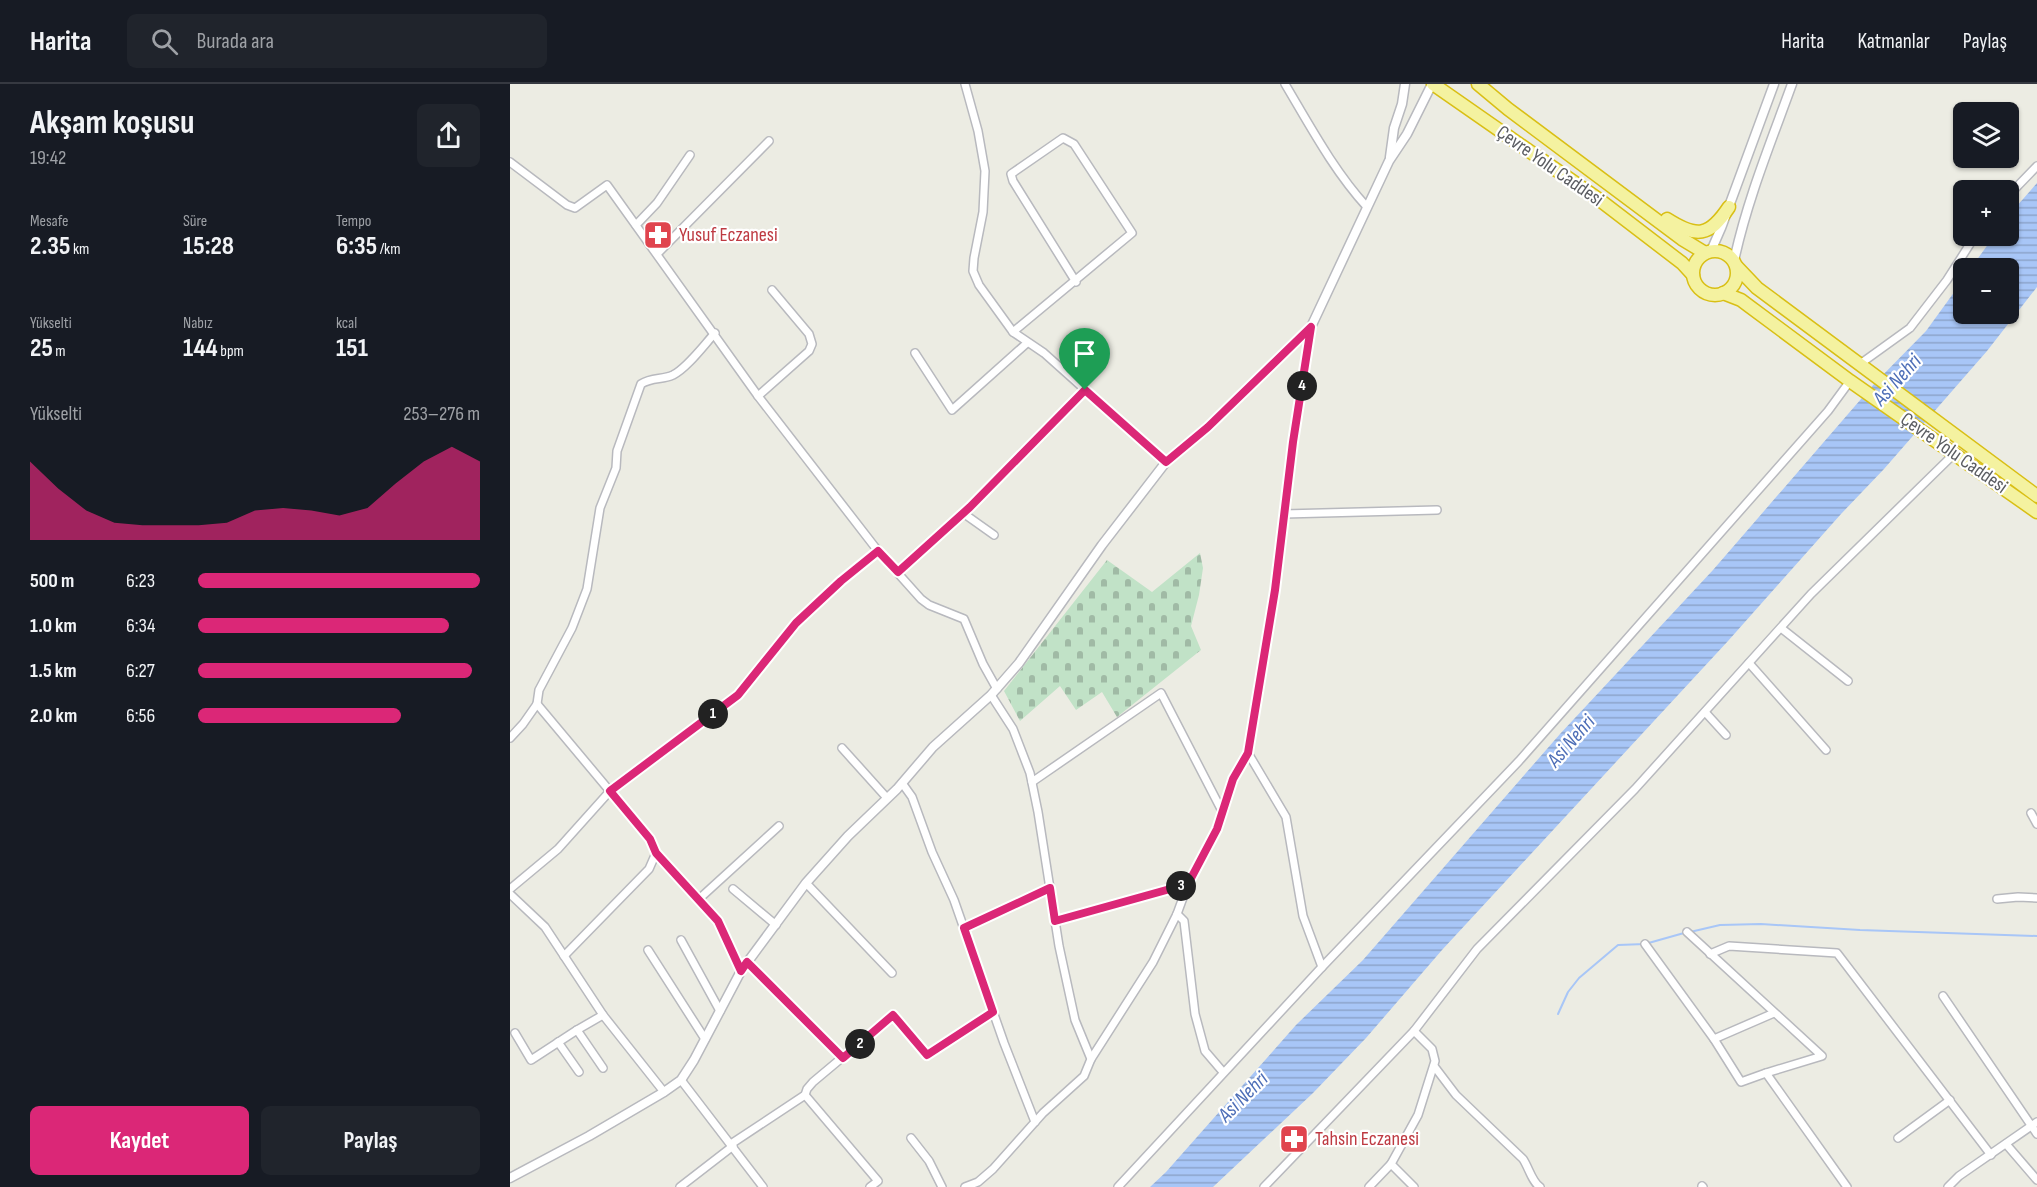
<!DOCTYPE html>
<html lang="tr">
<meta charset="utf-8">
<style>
body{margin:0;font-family:"Sofia Sans Condensed",sans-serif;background:#20242c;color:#f1f3f6;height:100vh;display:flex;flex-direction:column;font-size:22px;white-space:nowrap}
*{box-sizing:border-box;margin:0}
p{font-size:20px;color:#9ea1a6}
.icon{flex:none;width:33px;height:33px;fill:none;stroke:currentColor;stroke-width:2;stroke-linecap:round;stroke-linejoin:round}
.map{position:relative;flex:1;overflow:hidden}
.sheet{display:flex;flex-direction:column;background:#171b24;width:510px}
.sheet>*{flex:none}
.fabs{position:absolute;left:1443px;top:18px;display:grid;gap:12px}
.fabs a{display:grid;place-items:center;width:66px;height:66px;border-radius:9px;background:#171b24;box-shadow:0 2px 4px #0004;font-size:30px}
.pin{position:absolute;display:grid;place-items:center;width:51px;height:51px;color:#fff;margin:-62px -26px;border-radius:50% 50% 50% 0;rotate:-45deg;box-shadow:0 0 6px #0007}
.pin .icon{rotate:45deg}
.km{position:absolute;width:30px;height:30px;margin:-15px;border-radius:50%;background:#222;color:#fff;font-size:16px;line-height:30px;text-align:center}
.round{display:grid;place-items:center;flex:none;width:63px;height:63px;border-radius:9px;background:#20242c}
.summary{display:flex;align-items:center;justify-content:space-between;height:102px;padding:0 30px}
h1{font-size:33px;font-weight:700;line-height:45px}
.stats{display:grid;grid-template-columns:repeat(3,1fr);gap:9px;height:102px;padding:6px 30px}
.stats div{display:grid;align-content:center}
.stats b{font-size:26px;font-weight:700}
.stats small{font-size:16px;font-weight:400}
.stats p{font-size:16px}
.chart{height:168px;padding:12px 30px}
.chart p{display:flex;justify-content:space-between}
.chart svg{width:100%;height:108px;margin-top:6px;fill:#db2777;opacity:.7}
.button{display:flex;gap:12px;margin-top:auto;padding:12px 30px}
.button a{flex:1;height:69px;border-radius:9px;background:#db2777;color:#fff;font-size:24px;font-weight:700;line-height:69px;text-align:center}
.button a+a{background:#20242c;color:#f1f3f6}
ul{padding:0 30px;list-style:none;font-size:20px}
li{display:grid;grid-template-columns:96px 72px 1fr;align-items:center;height:45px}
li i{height:15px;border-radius:8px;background:#db2777}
header{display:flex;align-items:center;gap:36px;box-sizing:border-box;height:84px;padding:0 30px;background:#171b24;border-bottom:2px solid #363941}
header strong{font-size:28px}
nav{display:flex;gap:33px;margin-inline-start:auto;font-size:21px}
.search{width:420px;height:54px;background:#20242c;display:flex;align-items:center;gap:15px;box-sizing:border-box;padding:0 21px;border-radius:9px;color:#9ea1a6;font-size:22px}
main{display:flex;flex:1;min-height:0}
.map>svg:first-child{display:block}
.cemetery{fill:url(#cemetery-stones)}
.water{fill:url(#water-rules)}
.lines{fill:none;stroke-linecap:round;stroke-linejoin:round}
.stream{stroke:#a8c6f7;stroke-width:2}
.minor-casing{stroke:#b8b9be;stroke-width:10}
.tertiary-casing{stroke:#b8b9be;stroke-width:11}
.trunk-casing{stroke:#d9bf15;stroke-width:15}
.minor{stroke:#fff;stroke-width:7}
.tertiary{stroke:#fff;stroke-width:8}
.trunk{stroke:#f4f2a0;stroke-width:12}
.route-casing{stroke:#fff;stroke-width:12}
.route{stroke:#db2777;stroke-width:8}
.labels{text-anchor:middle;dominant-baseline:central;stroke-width:4.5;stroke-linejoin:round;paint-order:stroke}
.street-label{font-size:20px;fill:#5b5d62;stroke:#fff}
.health-label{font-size:20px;fill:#be3a42;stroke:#fff;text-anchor:start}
.water-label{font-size:21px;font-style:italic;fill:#4d6eb7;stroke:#fff}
</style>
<header>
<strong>Harita</strong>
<div class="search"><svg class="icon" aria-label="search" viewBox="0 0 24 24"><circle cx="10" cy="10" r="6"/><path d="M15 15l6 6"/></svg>Burada ara</div>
<nav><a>Harita</a><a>Katmanlar</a><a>Paylaş</a></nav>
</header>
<main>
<section class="sheet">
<div class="summary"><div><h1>Akşam koşusu</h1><p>19:42</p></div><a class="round"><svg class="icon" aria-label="share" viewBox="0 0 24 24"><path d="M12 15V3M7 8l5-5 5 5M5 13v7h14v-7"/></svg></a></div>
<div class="stats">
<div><p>Mesafe</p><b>2.35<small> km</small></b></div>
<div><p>Süre</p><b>15:28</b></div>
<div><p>Tempo</p><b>6:35<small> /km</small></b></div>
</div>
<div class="stats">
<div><p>Yükselti</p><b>25<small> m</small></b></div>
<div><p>Nabız</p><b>144<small> bpm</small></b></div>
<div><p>kcal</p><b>151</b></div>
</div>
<div class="chart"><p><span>Yükselti</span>253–276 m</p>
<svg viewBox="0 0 160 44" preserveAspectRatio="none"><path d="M0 44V12L10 23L20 32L30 37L40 38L50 38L60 38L70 37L80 32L90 31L100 32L110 34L120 31L130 21L140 12L150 6L160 12V44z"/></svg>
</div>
<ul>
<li><b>500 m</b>6:23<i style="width:100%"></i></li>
<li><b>1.0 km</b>6:34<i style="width:89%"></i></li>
<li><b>1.5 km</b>6:27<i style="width:97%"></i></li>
<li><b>2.0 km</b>6:56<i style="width:72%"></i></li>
</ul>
<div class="button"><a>Kaydet</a><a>Paylaş</a></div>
</section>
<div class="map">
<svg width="1527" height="1103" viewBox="0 0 1527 1103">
<defs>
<pattern id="cemetery-stones" width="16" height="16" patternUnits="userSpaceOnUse" patternTransform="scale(1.5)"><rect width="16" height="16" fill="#c1e2c7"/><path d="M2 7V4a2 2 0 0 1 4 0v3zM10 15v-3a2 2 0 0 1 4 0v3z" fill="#a0baa5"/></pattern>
<pattern id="water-rules" width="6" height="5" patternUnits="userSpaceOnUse" patternTransform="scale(1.5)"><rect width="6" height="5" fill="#a8c6f7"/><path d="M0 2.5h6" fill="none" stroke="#8ca4cb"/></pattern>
</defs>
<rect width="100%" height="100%" fill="#ecece3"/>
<path class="cemetery" d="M690 469 693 484 689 511 681 542 691 566 607 633 592 608 566 626 550 602 510 637 494 607 597 476 642 508Z"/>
<path class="water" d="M1527 99V203L1477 267 1374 385 1331 430 1218 557 932 866 856 954 803 1009 703 1103H640L656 1088 786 941 853 876 1050 650 1203 486 1364 300 1416 247 1453 196 1454 230H1498V184H1461L1484 152H1498L1499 131Z"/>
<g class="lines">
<g class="stream">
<path d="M1180 848 1210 841 1251 840 1350 846 1527 852"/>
<path d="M1048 930 1058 908 1069 894 1108 861 1135 860 1174 849"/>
</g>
<g class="minor-casing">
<g id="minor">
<path d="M455 0 468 47 475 87 473 128 464 174 463 187 469 201 503 248"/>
<path d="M775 0C800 42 824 87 857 123"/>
<path d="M0 78 57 121 65 124 97 101 248 312 368 467 411 515 419 521 454 535 473 580 487 605"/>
<path d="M1498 112 1527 82"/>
<path d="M126 141 147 119 180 71"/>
<path d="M147 170 259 57"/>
<path d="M566 198 503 97 501 90 553 54 564 60 622 149 503 248 534 269 656 378"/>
<path d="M405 269 442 326 517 259"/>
<path d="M1350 280 1400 244 1437 196 1465 152"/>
<path d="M248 312 299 267 302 260 299 250 262 206"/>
<path d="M453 429 484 451"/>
<path d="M774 430 927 426"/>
<path d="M388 488 460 423 575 306"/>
<path d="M1271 544 1338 597"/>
<path d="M1239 579 1316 666"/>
<path d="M27 620 140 755 146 769 139 785 54 872"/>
<path d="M1195 628 1216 651"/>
<path d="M0 654 13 640 27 620 29 606 62 544 77 505 90 424 106 384 107 367 131 300C142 293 152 296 163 291 177 284 194 261 205 249"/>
<path d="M332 664 377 714"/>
<path d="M522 698 651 609 712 727"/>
<path d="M392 699 402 713 422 768 444 816 494 959 525 1038"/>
<path d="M1521 729 1527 740"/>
<path d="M146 769 208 837 231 887"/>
<path d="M296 799 382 889"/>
<path d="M0 805 48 765 100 707 228 611 286 539 331 497 368 467"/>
<path d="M223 805 266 841"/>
<path d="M0 810 35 843 93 931 154 1008"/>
<path d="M189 815 269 742"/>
<path d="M1487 815 1508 813 1527 814"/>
<path d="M667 830 674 837 685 930 695 967 713 988"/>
<path d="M545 837 678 800"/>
<path d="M454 844 540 804"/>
<path d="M1177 848 1312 972 1256 989 1337 1103"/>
<path d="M171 856 210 927"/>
<path d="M1135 860 1204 955 1264 929"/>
<path d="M138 866 195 955"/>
<path d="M1200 870 1219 862 1327 869 1481 1071"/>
<path d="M237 878 333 974"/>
<path d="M812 883 1009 677 1318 327 1340 297"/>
<path d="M1433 912 1527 1050"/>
<path d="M67 946 93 984"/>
<path d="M904 947 967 865 1125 705 1301 510 1445 369"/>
<path d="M5 949 21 976 67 946 93 931"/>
<path d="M1204 955 1231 998 1256 989"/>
<path d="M48 958 69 988"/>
<path d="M581 975 643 878 667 830 678 800 707 745 723 695 738 669 765 506 783 359 801 243"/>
<path d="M924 982 946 1011 1013 1075C1019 1084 1022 1098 1030 1103"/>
<path d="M171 996 253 1103"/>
<path d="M295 1011 368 1097 360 1103"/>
<path d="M401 1054 419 1077 432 1103"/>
<path d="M1388 1054 1440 1016"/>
<path d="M221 1060 295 1011 297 1005 303 998 383 931 417 971 483 928"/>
<path d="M1496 1060 1527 1096"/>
<path d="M1192 1102 1193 1103"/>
<path d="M170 1103 223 1062"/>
<path d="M455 1103 468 1098 483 1085 533 1029 574 992 581 975 565 936 549 862 528 728 520 689 503 645 481 611"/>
<path d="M608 1103 812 883 793 832 776 733 738 669"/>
<path d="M754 1103 904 947 922 965 925 977 908 1031 881 1080 904 1103"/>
<path d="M859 1103 881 1080"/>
<path d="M1438 1103 1449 1092 1527 1038"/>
</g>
</g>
<g class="tertiary-casing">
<g id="tertiary">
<path d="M880 73 884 44 892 20 895 0"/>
<path d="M1201 167 1211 144 1264 0"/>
<path d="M1224 177C1237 116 1261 58 1282 0"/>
<path d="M0 1094 79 1052 154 1008 171 996 184 976 231 887 296 799 338 752 387 705 423 663 481 611 509 579 592 461 656 378 698 343 801 243 879 77 897 50 922 0"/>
</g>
</g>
<g class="trunk-casing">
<g id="trunk">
<path d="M923 0 1091 117 1172 179 1183 191"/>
<path d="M968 0 998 25 1172 155 1195 169"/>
<path d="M1157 135C1187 154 1199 153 1219 123"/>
<circle cx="1205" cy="189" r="22"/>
<path d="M1227 183 1247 204 1527 412"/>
<path d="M1213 209 1231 216 1239 222 1340 297 1527 428"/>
</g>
</g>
<use href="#minor" class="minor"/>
<use href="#tertiary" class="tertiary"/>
<use href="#trunk" class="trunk"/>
</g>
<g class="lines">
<g class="route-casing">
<path id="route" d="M801 243 783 358 765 506 738 669 723 695 707 745 678 800 545 837 540 804 454 844 483 928 417 971 383 931 333 974 237 878 231 887 208 837 146 769 140 755 100 707 228 611 286 539 331 497 368 467 388 488 460 423 575 306 656 378 698 343Z"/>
</g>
<use href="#route" class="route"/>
</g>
<defs>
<g id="pharmacy-square" transform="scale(1.5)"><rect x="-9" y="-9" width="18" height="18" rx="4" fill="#e0444e" stroke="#fff"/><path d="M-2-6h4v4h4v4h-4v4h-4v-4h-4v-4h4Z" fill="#fff"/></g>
</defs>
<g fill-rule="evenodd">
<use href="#pharmacy-square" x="148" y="151"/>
<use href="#pharmacy-square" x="784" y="1055"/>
</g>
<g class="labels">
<g class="street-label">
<text transform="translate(1040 82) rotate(35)">Çevre Yolu Caddesi</text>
<text transform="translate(1444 369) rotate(35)">Çevre Yolu Caddesi</text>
</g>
<g class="health-label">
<text x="169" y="151">Yusuf Eczanesi</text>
<text x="805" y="1055">Tahsin Eczanesi</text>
</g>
<g class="water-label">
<text transform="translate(1387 296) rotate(-48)">Asi Nehri</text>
<text transform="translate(1061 657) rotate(-49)">Asi Nehri</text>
<text transform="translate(733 1013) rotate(-45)">Asi Nehri</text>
</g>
</g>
</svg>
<div class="fabs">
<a><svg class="icon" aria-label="layers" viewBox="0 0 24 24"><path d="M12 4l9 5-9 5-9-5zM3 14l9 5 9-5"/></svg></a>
<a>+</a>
<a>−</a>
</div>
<div class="pin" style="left:575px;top:306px;background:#1e9e55"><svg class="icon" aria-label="arrive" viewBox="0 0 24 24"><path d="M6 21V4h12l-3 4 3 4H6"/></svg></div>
<b class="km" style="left:203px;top:630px">1</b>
<b class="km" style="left:350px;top:960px">2</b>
<b class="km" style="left:671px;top:802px">3</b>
<b class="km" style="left:792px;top:302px">4</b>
</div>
</main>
